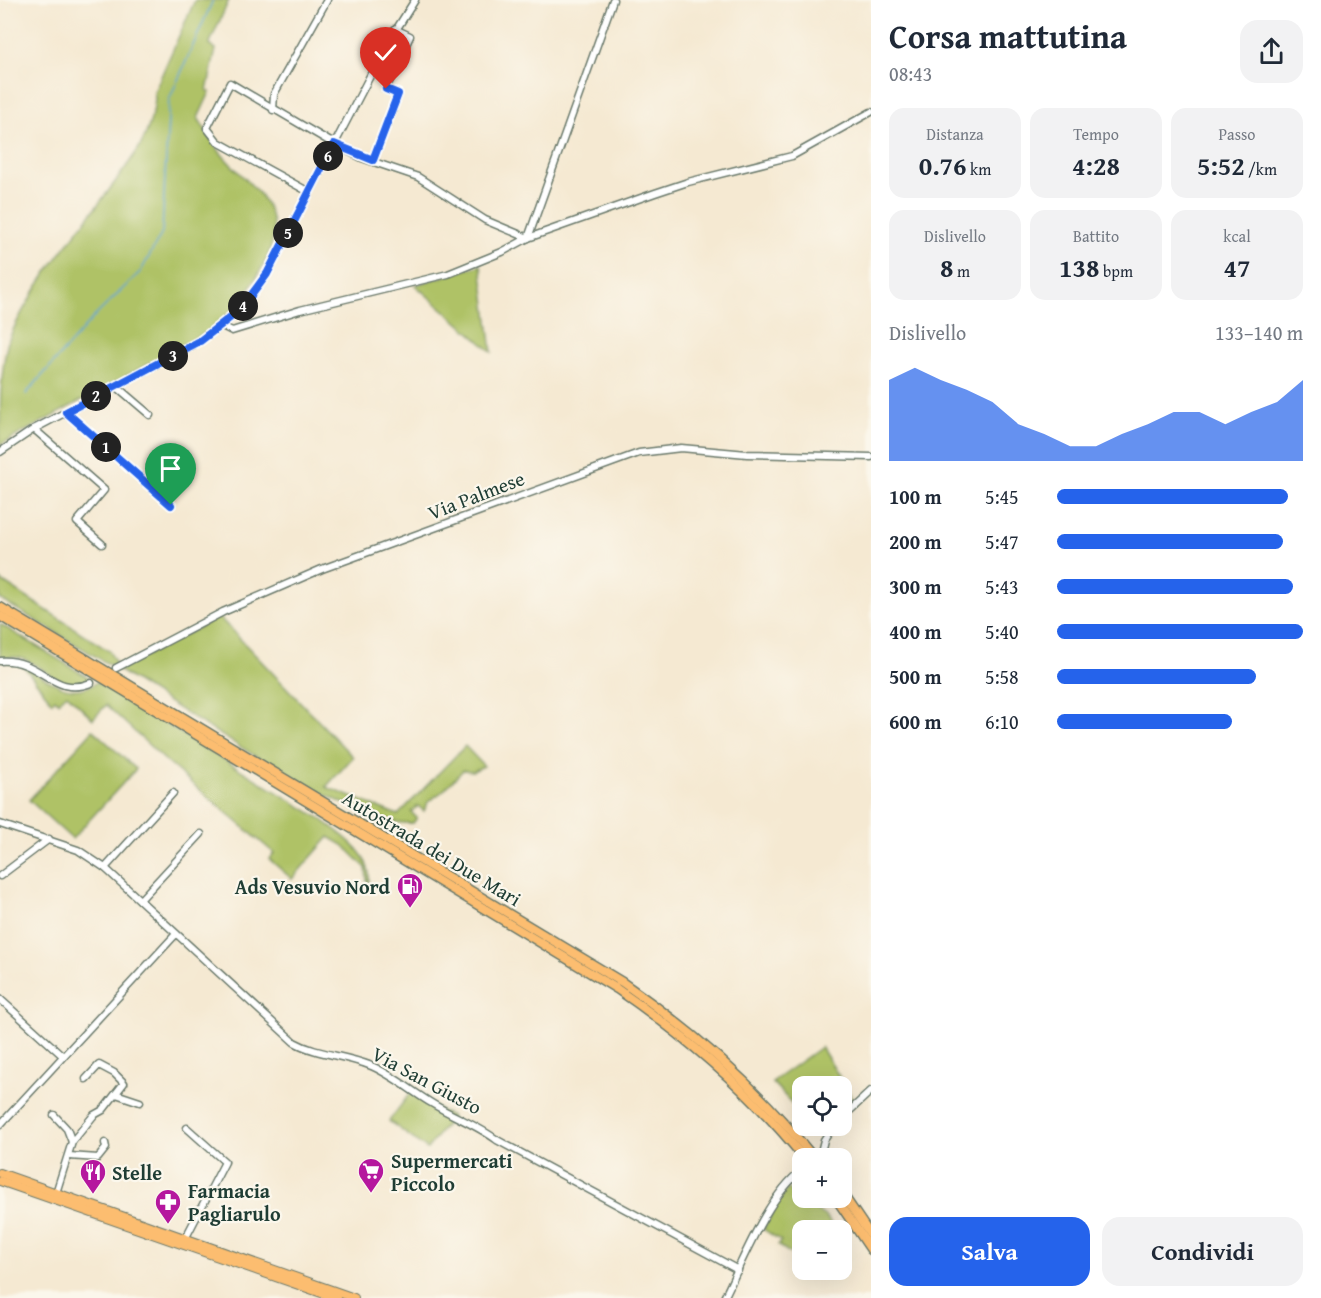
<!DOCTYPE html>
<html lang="it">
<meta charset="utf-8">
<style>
body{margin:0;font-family:"Gentium Book Plus",serif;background:#f2f2f3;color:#1f2937;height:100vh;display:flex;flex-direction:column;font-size:22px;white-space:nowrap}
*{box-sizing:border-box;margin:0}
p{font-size:20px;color:#747a83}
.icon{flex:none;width:33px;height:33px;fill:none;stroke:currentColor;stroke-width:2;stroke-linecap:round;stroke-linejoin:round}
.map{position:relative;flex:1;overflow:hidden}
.sheet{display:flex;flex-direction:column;background:#fff;width:450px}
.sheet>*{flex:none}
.buttons{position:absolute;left:792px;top:1076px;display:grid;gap:12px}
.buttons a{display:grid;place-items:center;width:60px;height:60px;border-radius:12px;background:#fff;box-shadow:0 6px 24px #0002;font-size:30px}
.pin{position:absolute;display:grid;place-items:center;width:51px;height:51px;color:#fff;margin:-62px -26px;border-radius:50% 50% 50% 0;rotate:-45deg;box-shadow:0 0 6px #0007}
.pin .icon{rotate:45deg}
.km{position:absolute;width:30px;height:30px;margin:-15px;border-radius:50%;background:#222;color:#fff;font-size:16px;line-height:30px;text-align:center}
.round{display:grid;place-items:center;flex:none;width:63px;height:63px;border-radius:18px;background:#f2f2f3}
.head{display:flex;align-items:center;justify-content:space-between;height:102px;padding:0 18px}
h1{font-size:33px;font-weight:700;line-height:45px}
.stats{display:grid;grid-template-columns:repeat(3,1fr);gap:9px;height:102px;padding:6px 18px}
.stats div{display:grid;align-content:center;border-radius:15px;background:#f2f2f3;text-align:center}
.stats b{font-size:26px;font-weight:700}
.stats small{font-size:16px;font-weight:400}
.stats p{font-size:16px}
.chart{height:168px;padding:12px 18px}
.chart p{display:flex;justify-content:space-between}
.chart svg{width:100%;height:108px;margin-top:6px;fill:#2563eb;opacity:.7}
.button{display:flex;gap:12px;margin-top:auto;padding:12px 18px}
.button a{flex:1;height:69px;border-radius:18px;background:#2563eb;color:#fff;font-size:24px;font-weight:700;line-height:69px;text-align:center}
.button a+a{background:#f2f2f3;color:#1f2937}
ul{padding:0 18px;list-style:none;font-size:20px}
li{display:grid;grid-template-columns:96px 72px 1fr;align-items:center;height:45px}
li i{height:15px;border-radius:8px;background:#2563eb}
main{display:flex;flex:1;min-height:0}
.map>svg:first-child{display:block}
.green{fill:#afc266;stroke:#67804d;stroke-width:1.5}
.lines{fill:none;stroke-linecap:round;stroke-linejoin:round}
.stream{stroke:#5da5d4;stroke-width:1.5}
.minor-casing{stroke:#6a796b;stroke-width:9}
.major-casing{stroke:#6a796b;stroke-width:10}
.highway-casing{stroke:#6a796b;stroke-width:11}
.minor{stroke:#fff;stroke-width:6}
.major{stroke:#fcbd6f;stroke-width:8}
.highway{stroke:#fcbd6f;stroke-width:8}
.route-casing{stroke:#fff;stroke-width:12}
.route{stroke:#2563eb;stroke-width:8}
.labels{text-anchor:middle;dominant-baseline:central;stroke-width:4.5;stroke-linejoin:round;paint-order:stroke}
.street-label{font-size:20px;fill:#1f3d34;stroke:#fbf7ec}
.poi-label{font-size:20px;font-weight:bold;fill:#1f3d34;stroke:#fbf7ec;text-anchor:start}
</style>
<main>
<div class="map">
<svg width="871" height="1298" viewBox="0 0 871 1298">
<rect width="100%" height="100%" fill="#fbf7ec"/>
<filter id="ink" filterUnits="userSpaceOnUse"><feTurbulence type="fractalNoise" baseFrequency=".0167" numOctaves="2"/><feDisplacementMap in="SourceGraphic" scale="12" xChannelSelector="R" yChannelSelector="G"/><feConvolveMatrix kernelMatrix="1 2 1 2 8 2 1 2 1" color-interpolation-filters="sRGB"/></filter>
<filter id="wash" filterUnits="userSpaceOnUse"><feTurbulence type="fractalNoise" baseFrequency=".008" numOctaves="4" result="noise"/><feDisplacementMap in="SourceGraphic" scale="24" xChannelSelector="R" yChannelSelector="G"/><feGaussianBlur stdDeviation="1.35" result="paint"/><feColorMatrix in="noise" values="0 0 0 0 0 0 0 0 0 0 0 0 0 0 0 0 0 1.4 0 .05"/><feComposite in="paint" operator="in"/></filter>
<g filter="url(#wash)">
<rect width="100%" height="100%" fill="#f5e9d2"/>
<g class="green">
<path d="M195 0H229L209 45 216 49 207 91 210 92 198 118C205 129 212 141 220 152 246 185 287 203 269 253 263 270 250 285 242 301L239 299 236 302 239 304 207 332 0 445C0 411 0 372 8 341 39 268 97 213 139 148 146 136 158 105 154 92Z"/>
<path d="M481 265 492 352 415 285Z"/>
<path d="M0 580 109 651 117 665 113 667 0 599Z"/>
<path d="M219 617 353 757 326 787 398 815 465 746 484 766 473 771 463 770 443 791 428 802 424 811 418 806 411 812 417 818 413 823C359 831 172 703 118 670Z"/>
<path d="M0 624 91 679C66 697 50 670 28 661 19 656 9 657 0 658Z"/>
<path d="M22 664C46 678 70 701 97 682L318 817C338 832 373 853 369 882L367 883 366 868 343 845 329 837 292 879 269 859 274 853 167 762 106 705 93 719 67 694 58 702 55 699 52 702Z"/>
<path d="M93 730 136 769 72 839 29 800Z"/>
<path d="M821 1047 854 1101 842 1113V1086H802V1114L772 1082Z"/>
<path d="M411 1092 452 1117 427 1149 389 1121Z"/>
<path d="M787 1188 827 1218 835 1230H802V1261L778 1245 781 1241 763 1229Z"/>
</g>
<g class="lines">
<path class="stream" d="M26 394 92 319 141 271 162 233 169 100 213 0"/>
</g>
</g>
<g filter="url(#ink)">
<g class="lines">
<g class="minor-casing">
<g id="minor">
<path d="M273 110 274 94 327 0"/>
<path d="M373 160 398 95 386 89 410 36 395 29"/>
<path d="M309 192 218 142 207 128 230 83 334 144 362 158 418 177 485 220 528 238"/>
<path d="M528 238 613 0"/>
<path d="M222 326 232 331 300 310 448 274 502 252 528 238 655 193 688 182 792 156 871 112"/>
<path d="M116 386 150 415"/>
<path d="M66 412 171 505"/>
<path d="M34 429 104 490 77 522 102 544"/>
<path d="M0 452 34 429 200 341 241 309 267 274 384 49 415 0"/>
<path d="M0 661C42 658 52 698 91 683"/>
<path d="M116 668 223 612 322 569 639 453 681 448 747 454 871 457"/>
<path d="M0 824 78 850 105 868 294 1042C317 1055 344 1055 369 1065 392 1074 411 1091 433 1104 454 1117 477 1125 497 1140L738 1270"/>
<path d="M105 868 173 793"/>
<path d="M0 876 49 839"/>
<path d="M140 900 201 834"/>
<path d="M0 999 63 1056"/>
<path d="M116 1094 140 1102"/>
<path d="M54 1115 67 1129 72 1142 56 1193"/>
<path d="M842 1118 871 1091"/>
<path d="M0 1125 176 934"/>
<path d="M72 1142 94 1115 103 1110 124 1083 114 1073 99 1065 86 1079"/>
<path d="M69 1156 98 1158 106 1148 105 1143"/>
<path d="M820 1156 824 1140 834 1125"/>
<path d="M185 1239 225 1162 187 1128"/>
<path d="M724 1298C744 1258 767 1197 802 1170"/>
</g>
</g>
<g class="major-casing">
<g id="major">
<path d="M0 1173 354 1298"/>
<path d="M0 1181 336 1298"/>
</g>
</g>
<g class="highway-casing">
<g id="highway">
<path d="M0 607 622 982C694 1032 759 1089 814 1158"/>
<path d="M0 616 617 989C687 1037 751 1092 804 1158"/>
<path d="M842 1193 871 1236"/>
<path d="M835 1197 871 1250"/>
</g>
</g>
<use href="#minor" class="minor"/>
<use href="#major" class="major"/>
<use href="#highway" class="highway"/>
</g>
</g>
<g class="lines" filter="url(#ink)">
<g class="route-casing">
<path id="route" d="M171 505 66 412 200 341 241 309 267 274 334 144 373 160 398 94 386 89"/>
</g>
<use href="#route" class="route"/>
</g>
<defs>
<g id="fuel-pin" transform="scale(1.35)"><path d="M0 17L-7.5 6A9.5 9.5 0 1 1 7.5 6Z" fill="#b5179e" stroke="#fbf7ec"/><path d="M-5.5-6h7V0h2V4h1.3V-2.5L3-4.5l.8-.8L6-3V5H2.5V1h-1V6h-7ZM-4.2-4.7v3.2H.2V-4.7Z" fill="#fff"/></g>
<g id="supermarket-pin" transform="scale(1.35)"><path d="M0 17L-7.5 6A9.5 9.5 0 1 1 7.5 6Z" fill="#b5179e" stroke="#fbf7ec"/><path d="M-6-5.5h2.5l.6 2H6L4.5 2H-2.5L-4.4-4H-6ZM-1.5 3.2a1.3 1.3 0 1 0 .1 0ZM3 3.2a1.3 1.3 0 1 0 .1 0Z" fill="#fff"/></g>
<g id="restaurant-pin" transform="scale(1.35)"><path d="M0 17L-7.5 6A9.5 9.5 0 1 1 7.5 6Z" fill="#b5179e" stroke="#fbf7ec"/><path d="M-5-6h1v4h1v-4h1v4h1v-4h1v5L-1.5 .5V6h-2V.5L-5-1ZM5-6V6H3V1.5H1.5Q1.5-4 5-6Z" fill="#fff"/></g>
<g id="pharmacy-pin" transform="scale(1.35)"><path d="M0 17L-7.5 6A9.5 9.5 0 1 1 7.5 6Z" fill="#b5179e" stroke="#fbf7ec"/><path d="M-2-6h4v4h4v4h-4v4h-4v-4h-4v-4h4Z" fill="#fff"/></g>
</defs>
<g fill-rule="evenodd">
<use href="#fuel-pin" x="410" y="886"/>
<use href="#supermarket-pin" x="371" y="1171"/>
<use href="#restaurant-pin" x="93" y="1172"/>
<use href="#pharmacy-pin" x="168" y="1202"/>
</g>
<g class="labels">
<g class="street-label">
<text transform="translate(476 495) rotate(-21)">Via Palmese</text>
<text transform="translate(432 848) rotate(31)">Autostrada dei Due Mari</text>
<text transform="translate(427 1080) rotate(28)">Via San Giusto</text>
</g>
<g class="poi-label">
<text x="390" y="886" text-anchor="end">Ads Vesuvio Nord</text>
<text x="391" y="1160">Supermercati<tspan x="391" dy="23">Piccolo</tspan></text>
<text x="112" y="1172">Stelle</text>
<text x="188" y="1190">Farmacia<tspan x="188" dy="23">Pagliarulo</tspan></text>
</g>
</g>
</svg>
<div class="buttons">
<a><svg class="icon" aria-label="locate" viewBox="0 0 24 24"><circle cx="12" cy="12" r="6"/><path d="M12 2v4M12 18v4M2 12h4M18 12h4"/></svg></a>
<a>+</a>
<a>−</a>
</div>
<div class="pin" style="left:171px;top:505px;background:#1e9e55"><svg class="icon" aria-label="arrive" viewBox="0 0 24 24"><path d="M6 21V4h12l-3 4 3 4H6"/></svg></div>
<div class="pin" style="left:386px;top:89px;background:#d93025"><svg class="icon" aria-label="check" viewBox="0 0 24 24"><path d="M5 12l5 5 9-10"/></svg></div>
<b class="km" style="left:106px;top:447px">1</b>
<b class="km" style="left:96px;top:396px">2</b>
<b class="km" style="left:173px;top:356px">3</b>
<b class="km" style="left:243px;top:306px">4</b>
<b class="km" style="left:288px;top:233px">5</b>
<b class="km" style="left:328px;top:156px">6</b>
</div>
<section class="sheet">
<div class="head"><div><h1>Corsa mattutina</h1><p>08:43</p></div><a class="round"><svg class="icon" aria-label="share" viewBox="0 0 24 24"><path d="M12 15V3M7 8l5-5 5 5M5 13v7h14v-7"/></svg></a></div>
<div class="stats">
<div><p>Distanza</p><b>0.76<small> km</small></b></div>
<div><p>Tempo</p><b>4:28</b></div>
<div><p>Passo</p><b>5:52<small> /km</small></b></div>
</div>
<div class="stats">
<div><p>Dislivello</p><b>8<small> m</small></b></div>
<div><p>Battito</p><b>138<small> bpm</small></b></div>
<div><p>kcal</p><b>47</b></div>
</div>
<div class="chart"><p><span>Dislivello</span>133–140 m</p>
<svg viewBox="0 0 160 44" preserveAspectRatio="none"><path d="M0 44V11L10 6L20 11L30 15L40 20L50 29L60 33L70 38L80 38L90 33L100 29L110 24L120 24L130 29L140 24L150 20L160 11V44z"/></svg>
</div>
<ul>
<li><b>100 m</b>5:45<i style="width:94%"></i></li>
<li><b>200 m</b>5:47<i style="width:92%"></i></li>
<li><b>300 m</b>5:43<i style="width:96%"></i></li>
<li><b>400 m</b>5:40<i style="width:100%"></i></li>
<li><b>500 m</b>5:58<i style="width:81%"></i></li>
<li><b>600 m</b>6:10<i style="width:71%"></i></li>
</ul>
<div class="button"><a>Salva</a><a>Condividi</a></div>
</section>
</main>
